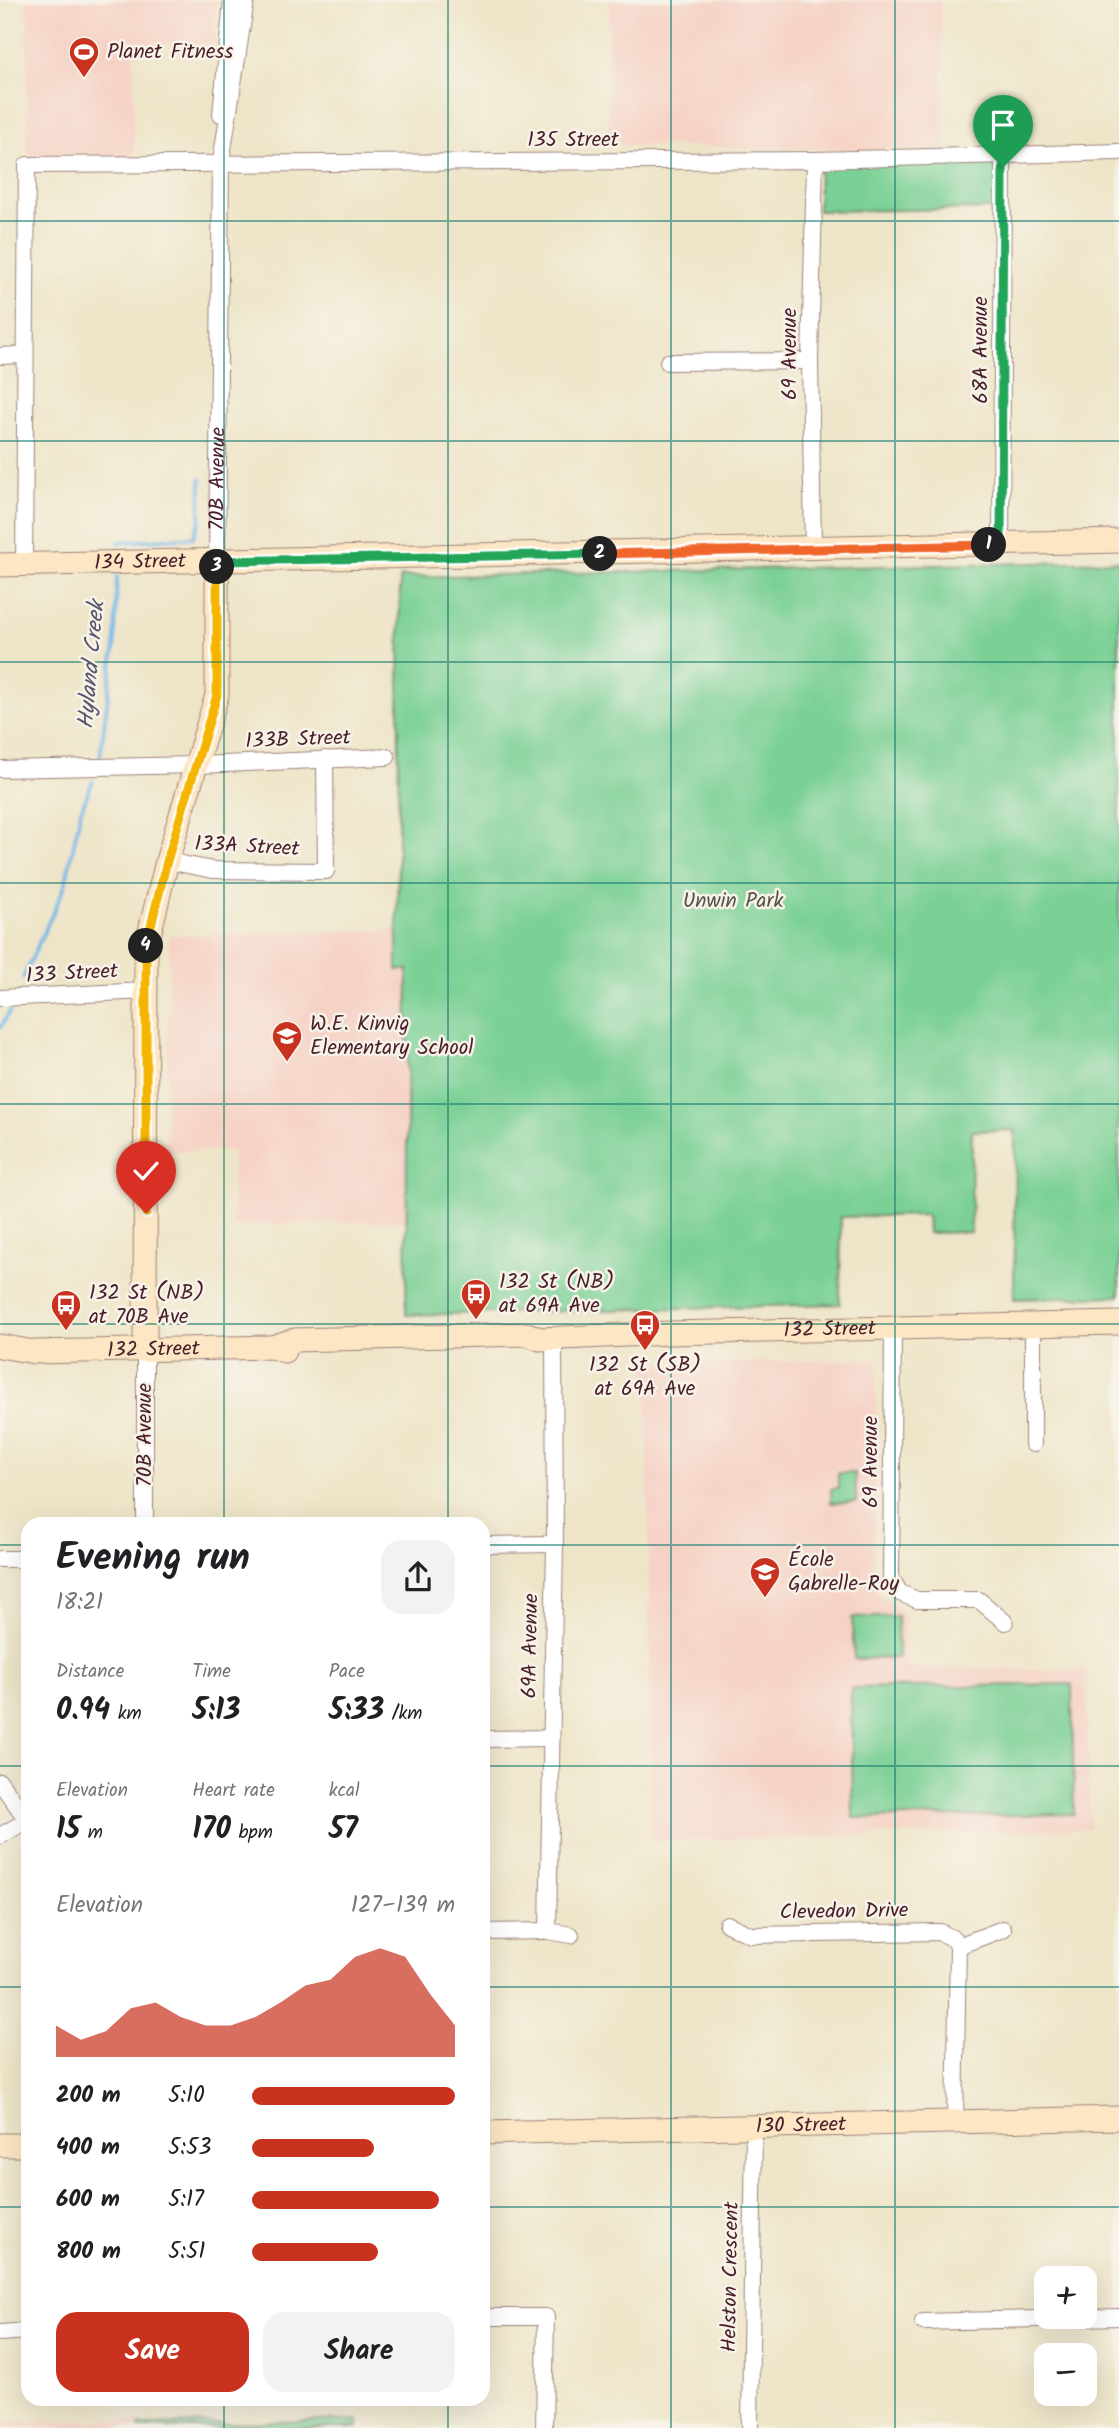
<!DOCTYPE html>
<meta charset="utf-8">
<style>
body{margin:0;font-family:Kalam,sans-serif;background:#f2f2f2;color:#202124;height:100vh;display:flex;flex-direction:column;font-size:26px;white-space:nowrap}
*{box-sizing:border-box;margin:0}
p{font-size:23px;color:#757577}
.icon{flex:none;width:38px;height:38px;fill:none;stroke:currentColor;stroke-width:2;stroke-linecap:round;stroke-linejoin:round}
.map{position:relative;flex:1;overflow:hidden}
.side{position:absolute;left:21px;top:1517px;width:469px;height:889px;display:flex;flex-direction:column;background:#fff;border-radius:21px;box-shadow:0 7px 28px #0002}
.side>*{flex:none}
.tools{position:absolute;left:1034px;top:2266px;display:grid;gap:14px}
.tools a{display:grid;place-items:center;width:63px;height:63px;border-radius:14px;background:#fff;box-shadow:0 7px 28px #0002;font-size:35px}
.pin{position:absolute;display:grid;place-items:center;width:60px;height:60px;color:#fff;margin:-72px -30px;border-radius:50% 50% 50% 0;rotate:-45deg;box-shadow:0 0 7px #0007}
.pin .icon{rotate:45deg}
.km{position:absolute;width:35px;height:35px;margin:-18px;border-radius:50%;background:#222;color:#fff;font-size:19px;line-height:35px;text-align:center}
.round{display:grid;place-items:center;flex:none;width:74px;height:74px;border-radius:21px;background:#f2f2f2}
.headline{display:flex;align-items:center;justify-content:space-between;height:119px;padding:0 35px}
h1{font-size:38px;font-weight:700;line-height:52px}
.figures{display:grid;grid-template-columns:repeat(3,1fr);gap:10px;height:119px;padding:7px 35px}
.figures div{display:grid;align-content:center}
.figures b{font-size:30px;font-weight:700}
.figures small{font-size:19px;font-weight:400}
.figures p{font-size:19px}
.chart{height:196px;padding:14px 35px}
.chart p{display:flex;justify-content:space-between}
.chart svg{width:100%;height:126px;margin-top:7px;fill:#c8321e;opacity:.7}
.action{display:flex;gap:14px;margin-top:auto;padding:14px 35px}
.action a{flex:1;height:80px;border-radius:21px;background:#c8321e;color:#fff;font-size:28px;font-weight:700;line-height:80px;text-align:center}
.action a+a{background:#f2f2f2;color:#202124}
ul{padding:0 35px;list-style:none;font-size:23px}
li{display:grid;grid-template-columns:112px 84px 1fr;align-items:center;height:52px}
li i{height:18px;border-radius:9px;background:#c8321e}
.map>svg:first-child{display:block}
.built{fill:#f6d1c5}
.green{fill:#7ad095;stroke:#627860;stroke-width:2}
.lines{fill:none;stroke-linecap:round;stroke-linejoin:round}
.stream{stroke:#71b7e8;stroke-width:3.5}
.street-casing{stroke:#9c827a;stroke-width:18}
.secondary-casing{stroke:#9c827a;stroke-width:25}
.street{stroke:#fff;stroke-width:16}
.secondary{stroke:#fce6c4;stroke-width:23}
.split-1-casing{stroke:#fff;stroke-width:14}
.split-2-casing{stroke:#fff;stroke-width:14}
.split-3-casing{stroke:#fff;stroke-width:14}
.split-4-casing{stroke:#fff;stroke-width:14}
.split-5-casing{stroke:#fff;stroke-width:14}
.split-1{stroke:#22a559;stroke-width:9}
.split-2{stroke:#f0652b;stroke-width:9}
.split-3{stroke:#22a559;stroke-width:9}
.split-4{stroke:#f5b400;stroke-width:9}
.split-5{stroke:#f5b400;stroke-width:9}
.grid{fill:none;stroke:#0f766e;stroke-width:2;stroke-opacity:0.55}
.labels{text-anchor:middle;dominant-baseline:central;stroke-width:5;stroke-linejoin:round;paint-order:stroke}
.poi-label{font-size:21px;fill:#4a1f2b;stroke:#f7f3e8;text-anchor:start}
.street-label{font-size:21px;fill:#4a1f2b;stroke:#f7f3e8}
.park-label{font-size:21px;fill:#58544b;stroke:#f7f3e8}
.water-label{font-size:23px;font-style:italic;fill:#58546d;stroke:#f7f3e8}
</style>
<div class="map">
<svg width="1119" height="2428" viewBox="0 0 1119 2428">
<rect width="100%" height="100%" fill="#f7f3e8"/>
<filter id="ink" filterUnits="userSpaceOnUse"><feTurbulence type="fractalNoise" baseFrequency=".0143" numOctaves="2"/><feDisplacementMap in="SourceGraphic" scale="14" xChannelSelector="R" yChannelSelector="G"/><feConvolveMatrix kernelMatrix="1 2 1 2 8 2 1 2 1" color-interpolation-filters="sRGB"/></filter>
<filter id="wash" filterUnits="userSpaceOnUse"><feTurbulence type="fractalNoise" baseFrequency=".00686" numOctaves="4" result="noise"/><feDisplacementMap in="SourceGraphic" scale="28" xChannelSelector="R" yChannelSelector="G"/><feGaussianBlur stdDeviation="1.57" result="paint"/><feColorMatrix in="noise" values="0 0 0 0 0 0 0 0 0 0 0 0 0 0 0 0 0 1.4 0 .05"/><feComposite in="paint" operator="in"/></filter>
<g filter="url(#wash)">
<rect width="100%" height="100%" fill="#eee5c8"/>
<g class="built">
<path d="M27 0H216V44L134 45V157L31 161 27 146Z"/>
<path d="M609 0H941L943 151 608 145Z"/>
<path d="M397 930V969H408L407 1221 233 1225V1150L166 1151 169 936Z"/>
<path d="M877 1359 873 1575 878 1594 904 1614V1668L1086 1670 1090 1829 652 1841 646 1365Z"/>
<path d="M139 2420V2428H0V2423Z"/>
</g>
<g class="green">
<path d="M999 161V209L818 211 819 165Z"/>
<path d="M1119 561V1296L1014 1299 1015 1130 972 1131 971 1232 928 1233 927 1215 841 1217 840 1304 406 1315 408 970H397L400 577Z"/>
<path d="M838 1473H855L856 1502 831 1503V1489L838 1488Z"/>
<path d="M897 1616 898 1658 854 1659 852 1618Z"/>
<path d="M1072 1684 1074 1814 853 1818 851 1688Z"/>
<path d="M358 2420V2428H139V2425Z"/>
</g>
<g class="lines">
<g class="stream">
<path d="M119 542 193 537 200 521 201 478"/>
<path d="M100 757 115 644 117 576"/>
<path d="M23 978 65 886 81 810 93 781"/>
<path d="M0 1028 10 1011"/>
</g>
</g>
</g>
<g filter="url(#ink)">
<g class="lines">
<g class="street-casing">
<g id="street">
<path d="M221 114 232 0"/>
<path d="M0 356 24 355"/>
<path d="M668 362 810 361"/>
<path d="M1001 545 1003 156"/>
<path d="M813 548 810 361 815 160"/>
<path id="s1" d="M217 561 221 162 246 0"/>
<path d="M24 565 27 165 815 160 1119 152"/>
<path d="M0 769 198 765 387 757"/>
<path d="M167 861 213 870 326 871 325 759"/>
<path d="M0 998 147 991"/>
<path d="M1033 1325V1444"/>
<path d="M893 1328 891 1578 900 1593 917 1600H979L1005 1622"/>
<path d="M554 1339 555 1544 548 1931 571 1935"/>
<path d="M145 1350V1524"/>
<path d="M483 1545 555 1544"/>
<path d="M0 1559H28"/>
<path d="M483 1739 550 1738"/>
<path d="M0 1782 28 1821"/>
<path d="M0 1836 28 1820"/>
<path d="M727 1924 751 1935 940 1932 954 1939 958 1946 1003 1929"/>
<path d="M483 1932 548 1931"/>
<path d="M955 2121 958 1946"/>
<path d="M483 2317H546L544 2428"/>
<path d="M923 2322 1119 2317"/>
<path d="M0 2333 28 2331"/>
<path d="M750 2428 754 2127"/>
</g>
</g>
<g class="secondary-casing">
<g id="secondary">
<path id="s2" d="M0 565 1119 541"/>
<path id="s3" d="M0 1346 34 1352 272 1347 284 1351"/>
<path id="s4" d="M272 1347 294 1340 527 1334 540 1339 670 1333 1119 1323"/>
<path d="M145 1350 146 947 167 861 217 695V561"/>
<path id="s5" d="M483 2133 1119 2118"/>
<path d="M0 2145H28"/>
</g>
</g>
<use href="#street" class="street"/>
<use href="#secondary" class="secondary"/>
</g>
</g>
<g class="lines" filter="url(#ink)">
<g class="split-1-casing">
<path id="split-1" d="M989 545H1001L1003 167"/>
</g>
<g class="split-2-casing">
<path id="split-2" d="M600 554 989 545"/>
</g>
<g class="split-3-casing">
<path id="split-3" d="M217 567V561L600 554"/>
</g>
<g class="split-4-casing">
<path id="split-4" d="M146 946 167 861 217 695V567"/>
</g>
<g class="split-5-casing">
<path id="split-5" d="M146 946V1213"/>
</g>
<use href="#split-1" class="split-1"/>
<use href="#split-2" class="split-2"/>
<use href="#split-3" class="split-3"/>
<use href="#split-4" class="split-4"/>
<use href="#split-5" class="split-5"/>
</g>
<path class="grid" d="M224 0V1524M448 0V1524M671 0V2428M895 0V2428M0 221H1119M0 441H1119M0 662H1119M0 883H1119M0 1104H1119M0 1324H1119M0 1545H28M483 1545H1119M0 1766H28M483 1766H1119M0 1987H28M483 1987H1119M0 2207H28M483 2207H1119M224 2399V2428M448 2399V2428"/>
<defs>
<g id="stadium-pin" transform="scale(1.575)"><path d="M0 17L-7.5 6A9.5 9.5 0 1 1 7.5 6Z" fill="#c8321e" stroke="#f7f3e8"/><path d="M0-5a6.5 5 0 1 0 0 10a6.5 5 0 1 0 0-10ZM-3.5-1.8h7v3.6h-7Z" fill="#fff"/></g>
<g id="school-pin" transform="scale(1.575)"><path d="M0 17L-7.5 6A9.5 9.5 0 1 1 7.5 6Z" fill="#c8321e" stroke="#f7f3e8"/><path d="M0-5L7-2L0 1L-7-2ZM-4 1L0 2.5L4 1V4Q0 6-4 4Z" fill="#fff"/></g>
<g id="bus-pin" transform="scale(1.575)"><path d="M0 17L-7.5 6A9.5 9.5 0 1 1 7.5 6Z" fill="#c8321e" stroke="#f7f3e8"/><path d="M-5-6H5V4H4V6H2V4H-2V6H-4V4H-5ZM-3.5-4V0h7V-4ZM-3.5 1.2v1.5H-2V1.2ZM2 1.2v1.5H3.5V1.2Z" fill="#fff"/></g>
</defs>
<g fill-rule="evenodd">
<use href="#stadium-pin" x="84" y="52"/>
<use href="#school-pin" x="287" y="1036"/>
<use href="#bus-pin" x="476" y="1294"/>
<use href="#bus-pin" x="66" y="1305"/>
<use href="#bus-pin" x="645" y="1325"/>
<use href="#school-pin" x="765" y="1572"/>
</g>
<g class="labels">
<g class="poi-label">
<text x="107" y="52">Planet Fitness</text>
<text x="310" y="1024">W.E. Kinvig<tspan x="310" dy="24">Elementary School</tspan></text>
<text x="499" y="1282">132 St (NB)<tspan x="499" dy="24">at 69A Ave</tspan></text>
<text x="89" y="1293">132 St (NB)<tspan x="89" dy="24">at 70B Ave</tspan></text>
<text x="645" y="1365" text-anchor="middle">132 St (SB)<tspan x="645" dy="24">at 69A Ave</tspan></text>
<text x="788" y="1560">École<tspan x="788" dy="24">Gabrelle-Roy</tspan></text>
</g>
<g class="street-label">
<text x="573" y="140">135 Street</text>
<text transform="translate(981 350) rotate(-90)">68A Avenue</text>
<text transform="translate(790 354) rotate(-90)">69 Avenue</text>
<text stroke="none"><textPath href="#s1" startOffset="82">70B Avenue</textPath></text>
<text stroke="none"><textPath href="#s2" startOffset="140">134 Street</textPath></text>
<text transform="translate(298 740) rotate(-2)">133B Street</text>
<text transform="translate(247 847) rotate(3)">133A Street</text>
<text transform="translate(72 974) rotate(-3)">133 Street</text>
<text stroke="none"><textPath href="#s4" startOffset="560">132 Street</textPath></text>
<text stroke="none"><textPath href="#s3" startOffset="154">132 Street</textPath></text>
<text transform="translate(145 1435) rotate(-90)">70B Avenue</text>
<text transform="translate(871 1462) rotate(-90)">69 Avenue</text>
<text transform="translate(531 1646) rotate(-89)">69A Avenue</text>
<text transform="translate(844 1912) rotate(-1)">Clevedon Drive</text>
<text stroke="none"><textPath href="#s5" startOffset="318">130 Street</textPath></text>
<text transform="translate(731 2277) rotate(-89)">Helston Crescent</text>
</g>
<g class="park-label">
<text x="733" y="901">Unwin Park</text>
</g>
<g class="water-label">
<text transform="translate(92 665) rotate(-85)">Hyland Creek</text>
</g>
</g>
</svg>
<div class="tools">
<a>+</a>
<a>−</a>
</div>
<div class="pin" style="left:1003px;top:167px;background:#1e9e55"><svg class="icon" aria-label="arrive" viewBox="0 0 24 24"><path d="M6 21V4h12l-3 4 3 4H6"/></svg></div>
<div class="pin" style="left:146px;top:1213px;background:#d93025"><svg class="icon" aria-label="check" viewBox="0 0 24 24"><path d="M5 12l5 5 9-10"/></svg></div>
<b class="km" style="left:989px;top:545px">1</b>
<b class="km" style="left:600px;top:554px">2</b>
<b class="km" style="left:217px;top:567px">3</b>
<b class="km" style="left:146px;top:946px">4</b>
<section class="side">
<div class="headline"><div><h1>Evening run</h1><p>18:21</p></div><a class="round"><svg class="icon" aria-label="share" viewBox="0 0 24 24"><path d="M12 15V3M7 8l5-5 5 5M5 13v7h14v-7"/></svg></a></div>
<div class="figures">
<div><p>Distance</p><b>0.94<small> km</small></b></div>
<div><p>Time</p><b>5:13</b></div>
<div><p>Pace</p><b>5:33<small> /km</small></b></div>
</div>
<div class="figures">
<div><p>Elevation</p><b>15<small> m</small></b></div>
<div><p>Heart rate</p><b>170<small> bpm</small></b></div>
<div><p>kcal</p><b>57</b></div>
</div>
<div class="chart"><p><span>Elevation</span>127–139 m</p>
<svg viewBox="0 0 160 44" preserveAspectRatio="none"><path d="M0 44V33L10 38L20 35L30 27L40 25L50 30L60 33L70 33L80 30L90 25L100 19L110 17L120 9L130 6L140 9L150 22L160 33V44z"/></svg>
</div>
<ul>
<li><b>200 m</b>5:10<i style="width:100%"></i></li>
<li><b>400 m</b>5:53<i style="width:60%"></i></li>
<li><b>600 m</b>5:17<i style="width:92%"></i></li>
<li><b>800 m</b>5:51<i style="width:62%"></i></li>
</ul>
<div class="action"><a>Save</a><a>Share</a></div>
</section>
</div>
